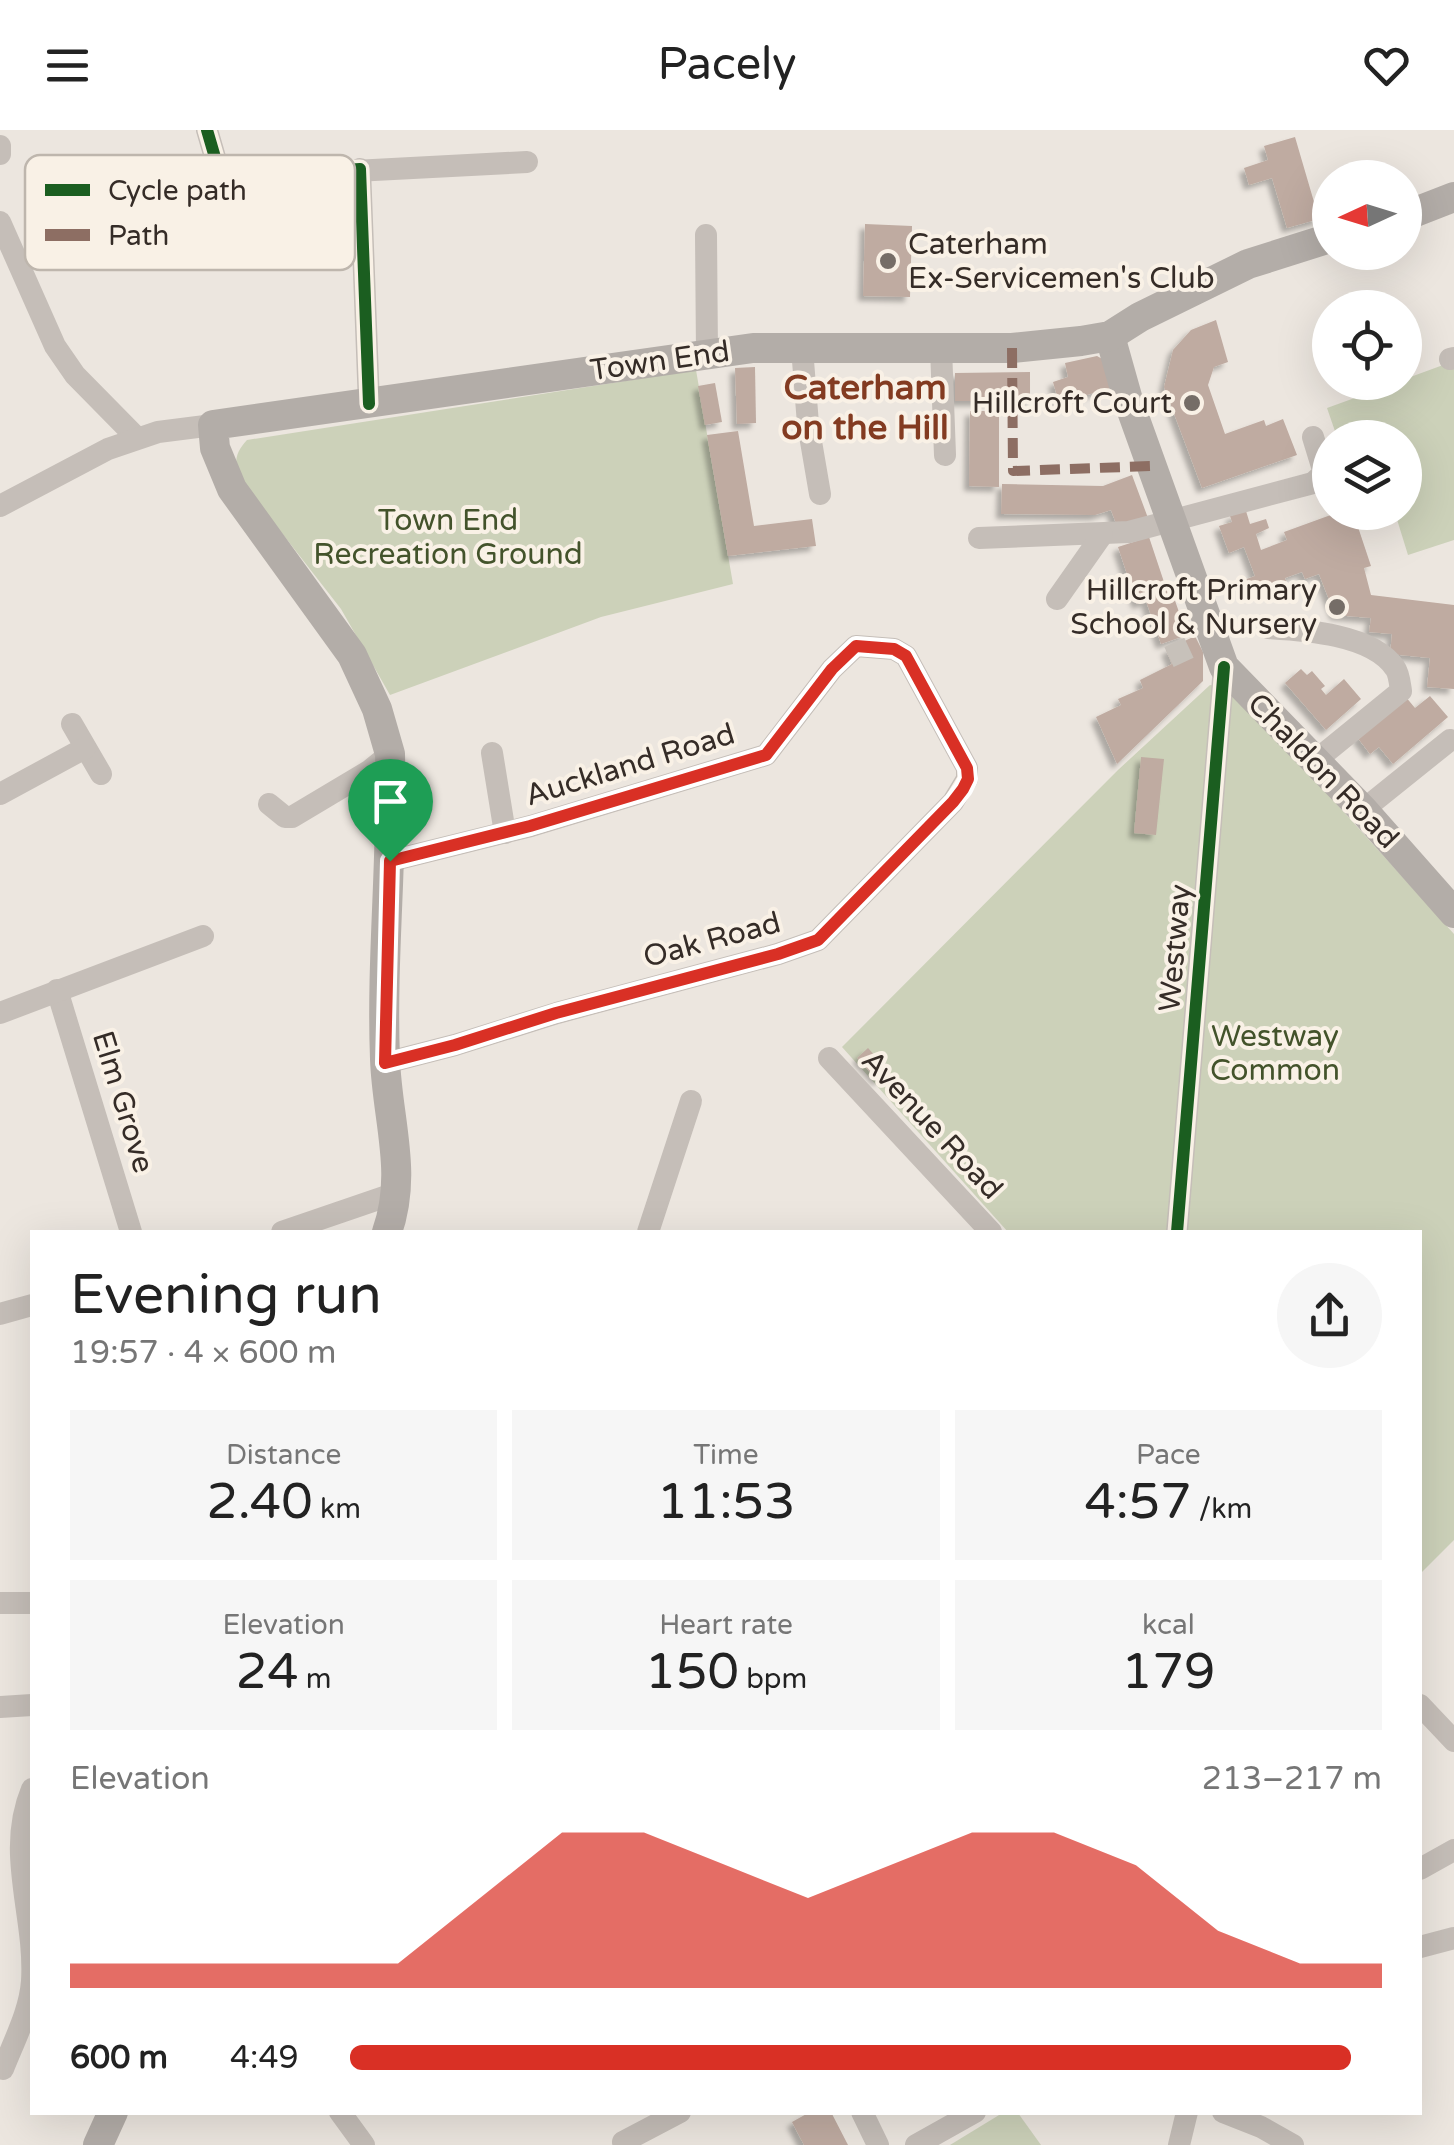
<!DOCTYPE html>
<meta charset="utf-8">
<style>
body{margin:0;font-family:"Varela Round",sans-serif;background:#f6f6f6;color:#222;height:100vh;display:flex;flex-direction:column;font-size:38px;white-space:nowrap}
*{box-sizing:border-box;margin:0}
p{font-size:32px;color:#767676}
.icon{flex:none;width:55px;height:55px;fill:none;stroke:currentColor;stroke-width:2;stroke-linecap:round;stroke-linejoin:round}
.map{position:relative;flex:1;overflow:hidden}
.panel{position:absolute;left:30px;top:1100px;width:1392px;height:885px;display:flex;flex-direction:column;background:#fff;border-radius:0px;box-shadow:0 10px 40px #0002}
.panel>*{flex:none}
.needle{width:65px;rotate:266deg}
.fabs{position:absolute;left:1312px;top:30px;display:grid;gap:20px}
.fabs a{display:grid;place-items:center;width:110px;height:110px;border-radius:50%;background:#fff;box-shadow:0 10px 40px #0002;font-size:50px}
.pin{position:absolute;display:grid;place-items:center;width:85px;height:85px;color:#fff;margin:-102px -42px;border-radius:50% 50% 50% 0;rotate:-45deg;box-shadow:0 0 10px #0007}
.pin .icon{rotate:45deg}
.round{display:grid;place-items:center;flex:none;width:105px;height:105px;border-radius:52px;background:#f6f6f6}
.overview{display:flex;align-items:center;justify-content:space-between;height:170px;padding:0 40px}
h1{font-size:55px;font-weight:600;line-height:75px}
.figures{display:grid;grid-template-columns:repeat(3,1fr);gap:15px;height:170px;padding:10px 40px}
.figures div{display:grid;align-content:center;border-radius:0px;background:#f6f6f6;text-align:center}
.figures b{font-size:50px;font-weight:600}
.figures small{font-size:28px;font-weight:400}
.figures p{font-size:28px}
.chart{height:280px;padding:20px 40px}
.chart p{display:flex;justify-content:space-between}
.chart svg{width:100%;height:180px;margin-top:10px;fill:#d93025;opacity:.7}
ul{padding:0 40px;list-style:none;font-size:32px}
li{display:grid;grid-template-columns:160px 120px 1fr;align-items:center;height:75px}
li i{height:25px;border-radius:12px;background:#d93025}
header{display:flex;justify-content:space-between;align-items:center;height:130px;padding:0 40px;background:#fff;font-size:45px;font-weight:600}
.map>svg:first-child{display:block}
.green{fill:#ccd1b9}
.building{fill:#bfaba1;filter:url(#shadow)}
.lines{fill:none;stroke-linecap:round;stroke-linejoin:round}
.minor-tunnel{stroke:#c7c1ba;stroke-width:22;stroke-dasharray:22 11;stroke-linecap:butt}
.minor{stroke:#c5beb8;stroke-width:22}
.major{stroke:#b3ada8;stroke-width:30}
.quiet{stroke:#8d6e63;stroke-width:10;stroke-dasharray:20 10;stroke-linecap:butt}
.cycleway-casing{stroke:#f9f1e6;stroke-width:19}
.cycleway{stroke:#1b5e20;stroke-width:12}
.route-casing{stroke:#fff;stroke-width:20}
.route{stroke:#d93025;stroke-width:12}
.poi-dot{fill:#756d67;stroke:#f9f1e6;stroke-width:4}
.labels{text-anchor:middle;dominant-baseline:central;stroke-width:8;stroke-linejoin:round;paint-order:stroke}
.poi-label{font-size:30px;fill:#352c27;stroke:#f9f1e6;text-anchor:end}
.street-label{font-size:30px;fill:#352c27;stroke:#f9f1e6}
.park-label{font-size:30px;fill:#43532b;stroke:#f9f1e6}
.quarter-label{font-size:35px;font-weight:bold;fill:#833b21;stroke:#f9f1e6}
.key{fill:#f9f1e6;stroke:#beb6ad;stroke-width:2.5}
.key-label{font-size:28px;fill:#352c27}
</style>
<header><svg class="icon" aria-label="menu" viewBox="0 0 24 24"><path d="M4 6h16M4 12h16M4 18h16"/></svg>Pacely<svg class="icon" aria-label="heart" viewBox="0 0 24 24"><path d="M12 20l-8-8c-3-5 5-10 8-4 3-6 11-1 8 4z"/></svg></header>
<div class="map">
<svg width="1454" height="2015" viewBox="0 0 1454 2015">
<defs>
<filter id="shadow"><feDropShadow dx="-5" dy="5" stdDeviation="2.5" flood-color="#0004"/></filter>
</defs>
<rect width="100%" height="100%" fill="#ece6df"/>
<g class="green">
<path d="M1454 231V410L1408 425 1395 383 1405 382V308L1337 307 1327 278 1396 253 1405 252V249Z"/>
<path d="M696 240 733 454 601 487 390 565 341 479 239 348C234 332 235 323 247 310Z"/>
<path d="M1210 555 1232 558 1454 804V1410L1420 1444V1102H1008L842 917 1118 640Z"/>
<path d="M1004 1982 1018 1983 1041 2015H950Z"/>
</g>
<g class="building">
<path d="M1295 7 1319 89 1287 98 1272 48 1249 55 1244 38 1268 30 1264 16Z"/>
<path d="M865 94 912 96 910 167 863 166Z"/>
<path d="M1216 190 1228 232 1214 237 1208 255 1225 304 1264 290 1266 296 1283 289 1297 325 1202 358 1164 257 1173 220 1191 200Z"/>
<path d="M1097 226 1104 230 1111 258 1059 273 1053 252 1068 247 1065 233Z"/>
<path d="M755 237 756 293 737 294 735 238Z"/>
<path d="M1030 242V271H955V243Z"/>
<path d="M715 253 722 292 705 295 698 256Z"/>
<path d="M970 281H999V357L969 356Z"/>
<path d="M738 301 754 396 812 389 816 416 728 426 707 305Z"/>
<path d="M1132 345 1148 388 1118 399 1111 380 1095 385 1001 384 1002 354 1103 356Z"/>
<path d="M1246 381 1250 394 1266 389 1269 398 1256 404 1261 420 1287 410 1284 402 1339 382H1353L1371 436 1364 438 1371 465 1454 475V559L1427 557 1430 528 1390 524 1392 504 1369 502 1371 488 1335 485 1319 444 1305 449 1302 442 1285 448 1288 458 1277 462 1274 455 1250 464 1244 450 1255 446 1244 417 1229 423 1219 396 1232 392 1230 386Z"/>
<path d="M1149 407 1168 464 1172 462 1187 505 1161 514 1146 471 1137 474 1118 417Z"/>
<path d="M1195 506 1203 522V551L1117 634 1096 587 1121 575 1118 569 1143 558 1140 550 1172 534 1166 520Z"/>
<path d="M1301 539 1307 545 1312 541 1325 556 1321 559 1326 565 1344 549 1361 569 1326 600 1285 553Z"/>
<path d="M1405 566 1415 578 1430 566 1448 587 1393 634 1379 617 1370 624 1357 607Z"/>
<path d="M1141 627 1164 629 1156 705 1134 703Z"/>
<path d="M868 918 889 941 878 951 857 928Z"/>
<path d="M810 1982H831L848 2015H804L792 1992Z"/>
</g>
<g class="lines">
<path class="minor-tunnel" d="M1169 527 1199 513"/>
<g class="minor">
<path d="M207 0 221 48 527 32"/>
<path d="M0 16V24"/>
<path d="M360 39 369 274"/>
<path d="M0 92 55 216 75 245 137 308"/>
<path d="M706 105 707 223"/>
<path d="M802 218 808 294 820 364"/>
<path d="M941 218 945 325"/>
<path d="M1450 229 1454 228"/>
<path d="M0 376 108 319 158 302 213 295"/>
<path d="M979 408 1129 402 1313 353 1324 343 1313 307"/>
<path d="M1057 469 1102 405"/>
<path d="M1268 498C1304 500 1372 504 1395 538 1399 543 1400 554 1401 561L1315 631"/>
<path d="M72 594 101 644"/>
<path d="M492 623 505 703"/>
<path d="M0 664 85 618"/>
<path d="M269 674 285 687H292L369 641 390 624"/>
<path d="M1363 680 1450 610"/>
<path d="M57 860 131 1102"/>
<path d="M0 883 203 806"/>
<path d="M829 928 991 1102"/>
<path d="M385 933 455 915 557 883 778 824 818 810 953 672 967 649V638L906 526 894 519 856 516 832 539 766 625 531 696 390 731"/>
<path d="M282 1102 396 1063"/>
<path d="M648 1102 691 971"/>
<path d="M1177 1102 1224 537"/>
<path d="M0 1184 32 1175"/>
<path d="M0 1473H32"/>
<path d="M1420 1575 1454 1611"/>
<path d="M0 1577 32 1575"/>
<path d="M1420 1739 1454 1720"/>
<path d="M1420 1817 1454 1808"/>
<path d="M3 1939C14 1911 30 1881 32 1851 36 1785 5 1723 32 1659"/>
<path d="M340 1982 364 2015"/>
<path d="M862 1982 878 2015"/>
<path d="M1223 1982 1261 1997 1293 2015"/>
<path d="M625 2015 623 2012 680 1982"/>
<path d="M916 2015 975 1982"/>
<path d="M1179 2015 1187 1982"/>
</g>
<g class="major">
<path d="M1405 86 1454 67"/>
<path d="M1110 206 1128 270 1224 537 1363 680 1454 783"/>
<path d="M387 1102C408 1043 387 989 385 929 381 828 393 726 390 624L377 579 352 525 232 359 215 318 213 295 753 218H1012L1081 211 1110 206 1140 187 1248 134 1330 108"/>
<path d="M98 2015 113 1982"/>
</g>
<path class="quiet" d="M1012 218 1013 341 1152 336"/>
<g class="cycleway-casing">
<g id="cycleway">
<path d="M207 0 221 48 360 39 369 274"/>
<path d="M385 933 455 915 557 883 778 824 818 810 953 672 967 649V638L906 526 894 519 856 516 832 539 766 625 531 696 390 731"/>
<path d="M1177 1102 1224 537"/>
</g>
</g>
<use href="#cycleway" class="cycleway"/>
</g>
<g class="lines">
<g class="route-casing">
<path id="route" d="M856 516 894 519 906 526 967 638 968 649 963 659 953 672 818 810 778 824 556 883 455 915 385 933 390 731 530 696 766 625 832 539Z"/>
</g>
<use href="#route" class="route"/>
</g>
<g class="poi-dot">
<circle cx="888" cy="131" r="10"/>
<circle cx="1192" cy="273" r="10"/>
<circle cx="1337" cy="477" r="10"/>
</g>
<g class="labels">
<g class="poi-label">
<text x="908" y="114" text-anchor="start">Caterham<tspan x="908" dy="34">Ex-Servicemen's Club</tspan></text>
<text x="1172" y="273">Hillcroft Court</text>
<text x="1317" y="460">Hillcroft Primary<tspan x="1317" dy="34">School &amp; Nursery</tspan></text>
</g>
<g class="street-label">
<text transform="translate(660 231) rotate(-8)">Town End</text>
<text transform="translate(630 635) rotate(-17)">Auckland Road</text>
<text transform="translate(1323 641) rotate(46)">Chaldon Road</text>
<text transform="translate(712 810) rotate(-15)">Oak Road</text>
<text transform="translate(1175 818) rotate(-85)">Westway</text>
<text transform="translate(123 972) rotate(73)">Elm Grove</text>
<text transform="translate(932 995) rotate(47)">Avenue Road</text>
</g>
<g class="park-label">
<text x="448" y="390">Town End<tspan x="448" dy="34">Recreation Ground</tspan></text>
<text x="1275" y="906">Westway<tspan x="1275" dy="34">Common</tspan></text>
</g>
<g class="quarter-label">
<text x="865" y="258">Caterham<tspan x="865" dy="40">on the Hill</tspan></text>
</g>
</g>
<rect x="25" y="25" width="330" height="115" rx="15" class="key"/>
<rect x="45" y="54" width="45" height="12" fill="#1b5e20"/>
<rect x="45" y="99" width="45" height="12" fill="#8d6e63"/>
<g class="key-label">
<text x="108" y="70">Cycle path</text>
<text x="108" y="115">Path</text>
</g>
</svg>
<div class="fabs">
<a><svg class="needle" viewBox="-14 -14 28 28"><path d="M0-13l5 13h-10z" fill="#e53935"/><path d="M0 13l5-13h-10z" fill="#767676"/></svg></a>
<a><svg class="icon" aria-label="locate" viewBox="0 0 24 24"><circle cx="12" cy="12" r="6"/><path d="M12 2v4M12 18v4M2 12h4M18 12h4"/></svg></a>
<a><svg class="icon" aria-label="layers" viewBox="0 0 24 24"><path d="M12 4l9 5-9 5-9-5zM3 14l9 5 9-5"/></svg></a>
</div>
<div class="pin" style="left:390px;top:731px;background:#1e9e55"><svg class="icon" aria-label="arrive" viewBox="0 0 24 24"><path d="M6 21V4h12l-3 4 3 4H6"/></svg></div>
<section class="panel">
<div class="overview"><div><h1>Evening run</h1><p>19:57 · 4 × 600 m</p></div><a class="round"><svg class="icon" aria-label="share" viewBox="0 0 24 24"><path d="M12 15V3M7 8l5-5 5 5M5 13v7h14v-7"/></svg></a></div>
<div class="figures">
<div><p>Distance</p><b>2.40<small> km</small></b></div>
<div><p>Time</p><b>11:53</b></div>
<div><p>Pace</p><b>4:57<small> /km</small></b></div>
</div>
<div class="figures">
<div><p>Elevation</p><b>24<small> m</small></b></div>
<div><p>Heart rate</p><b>150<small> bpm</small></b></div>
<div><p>kcal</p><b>179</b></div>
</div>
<div class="chart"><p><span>Elevation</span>213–217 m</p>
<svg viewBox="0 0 160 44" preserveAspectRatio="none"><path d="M0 44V38L10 38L20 38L30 38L40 38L50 22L60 6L70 6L80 14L90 22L100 14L110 6L120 6L130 14L140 30L150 38L160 38V44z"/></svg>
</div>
<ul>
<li><b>600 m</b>4:49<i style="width:97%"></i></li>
</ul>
</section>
</div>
